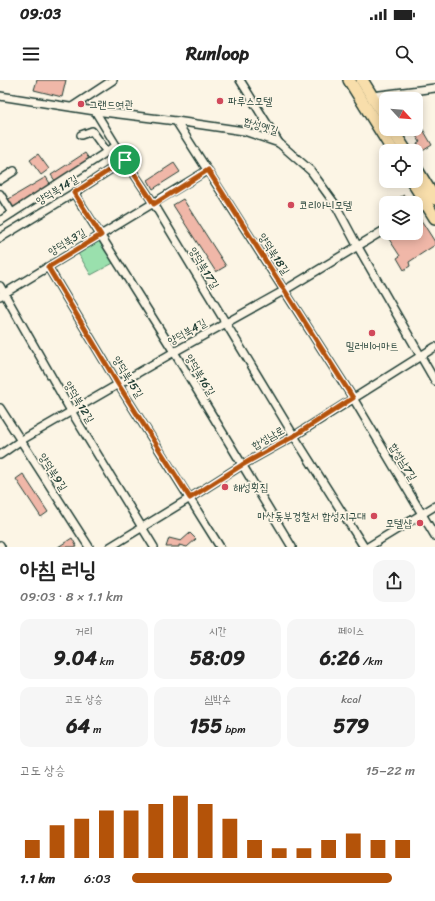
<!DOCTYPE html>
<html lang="ko">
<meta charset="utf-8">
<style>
body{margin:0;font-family:Sriracha,"Poor Story",sans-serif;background:#f6f6f6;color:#222;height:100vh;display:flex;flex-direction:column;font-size:15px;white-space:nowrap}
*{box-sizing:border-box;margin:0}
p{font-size:13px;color:#767676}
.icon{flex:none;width:22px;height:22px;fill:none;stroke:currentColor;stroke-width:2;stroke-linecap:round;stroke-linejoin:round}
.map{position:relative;height:467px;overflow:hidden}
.details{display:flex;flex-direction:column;background:#fff;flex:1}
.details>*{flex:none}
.needle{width:26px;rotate:116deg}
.fabs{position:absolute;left:379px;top:12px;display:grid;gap:8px}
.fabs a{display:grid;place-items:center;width:44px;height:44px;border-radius:8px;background:#fff;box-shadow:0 2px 10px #0003;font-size:20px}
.pin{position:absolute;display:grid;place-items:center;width:34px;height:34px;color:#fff;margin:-17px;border:2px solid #fff;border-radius:50%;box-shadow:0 1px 4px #0007}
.round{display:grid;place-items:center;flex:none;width:42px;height:42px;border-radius:12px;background:#f6f6f6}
.overview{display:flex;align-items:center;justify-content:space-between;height:68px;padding:0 20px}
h1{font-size:22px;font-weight:800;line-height:30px}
.stats{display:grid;grid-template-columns:repeat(3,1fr);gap:6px;height:68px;padding:4px 20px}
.stats div{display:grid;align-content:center;border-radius:10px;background:#f6f6f6;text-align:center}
.stats b{font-size:20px;font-weight:800}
.stats small{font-size:11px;font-weight:400}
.stats p{font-size:11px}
.chart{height:112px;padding:8px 20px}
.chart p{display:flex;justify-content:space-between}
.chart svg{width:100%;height:72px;margin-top:4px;stroke:#b45309;stroke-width:6}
ul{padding:0 20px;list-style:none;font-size:13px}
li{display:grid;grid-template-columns:64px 48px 1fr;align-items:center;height:30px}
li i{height:10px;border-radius:5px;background:#b45309}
.status{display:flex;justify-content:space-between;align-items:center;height:28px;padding:0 20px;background:#fff;direction:ltr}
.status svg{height:11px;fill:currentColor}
header{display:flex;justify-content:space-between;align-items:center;height:52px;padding:0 20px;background:#fff;font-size:18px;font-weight:800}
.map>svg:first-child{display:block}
.green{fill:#9ae0ad;stroke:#5c8e70}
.building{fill:#f0b7a8;stroke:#1f3d34}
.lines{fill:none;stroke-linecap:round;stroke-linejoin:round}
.minor-casing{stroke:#1f3d34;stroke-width:10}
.primary-casing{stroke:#1f3d34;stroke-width:14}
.minor{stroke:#fcf5e5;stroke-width:7}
.primary{stroke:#f8deab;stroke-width:11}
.route-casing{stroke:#fff;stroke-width:8}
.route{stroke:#b45309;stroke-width:5}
.poi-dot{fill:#d1495b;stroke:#fcf5e5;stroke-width:1.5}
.labels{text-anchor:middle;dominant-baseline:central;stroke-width:3.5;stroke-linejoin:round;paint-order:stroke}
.poi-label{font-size:11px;fill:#1f3d34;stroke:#fcf5e5;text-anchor:start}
.street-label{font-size:11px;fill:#1f3d34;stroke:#fcf5e5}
</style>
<div class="status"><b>09:03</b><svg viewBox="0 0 49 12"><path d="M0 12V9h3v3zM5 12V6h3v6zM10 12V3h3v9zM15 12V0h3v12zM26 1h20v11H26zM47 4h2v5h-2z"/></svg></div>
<header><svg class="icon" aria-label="menu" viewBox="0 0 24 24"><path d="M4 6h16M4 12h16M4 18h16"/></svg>Runloop<svg class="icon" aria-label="search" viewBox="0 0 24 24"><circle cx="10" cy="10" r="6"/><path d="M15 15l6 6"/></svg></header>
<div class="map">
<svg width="435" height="467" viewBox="0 0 435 467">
<rect width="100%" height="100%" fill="#fcf5e5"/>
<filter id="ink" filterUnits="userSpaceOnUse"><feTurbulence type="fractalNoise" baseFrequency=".025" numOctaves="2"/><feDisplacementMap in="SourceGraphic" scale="8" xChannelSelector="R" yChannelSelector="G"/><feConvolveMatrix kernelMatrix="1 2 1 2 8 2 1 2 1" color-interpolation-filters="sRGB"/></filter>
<g filter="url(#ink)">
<path class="green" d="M101 155 117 181 91 195 76 170Z"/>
<g class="building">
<path d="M37 0H66L62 17 34 10Z"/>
<path d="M417 39 432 65 421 72 417 64 420 62 415 54 412 56 407 49H416Z"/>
<path d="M85 73 90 80 56 102 51 95Z"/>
<path d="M38 74 49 89 41 95 30 80Z"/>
<path d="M174 83 180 92 153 109 148 100Z"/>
<path d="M46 97 51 105 12 129 7 120Z"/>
<path d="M404 115 409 123H390Z"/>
<path d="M183 119 226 186 216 192 173 125Z"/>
<path d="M416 138 421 140 435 162V165L409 182 410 186 404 190 397 178 400 176 385 153H416Z"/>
<path d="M23 394 48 432 41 437 16 399Z"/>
<path d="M190 453 196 459 187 467 179 465V467H166L169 458 181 461Z"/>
<path d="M72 458 77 467H58Z"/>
</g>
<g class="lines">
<g class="minor-casing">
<g id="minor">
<path d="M240 0 279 63"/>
<path d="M0 16 95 31 176 41 244 51 279 63 311 91 335 124 358 167 435 301"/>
<path d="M372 16 435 8"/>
<path d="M72 27 113 0"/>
<path d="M95 31 125 80 154 124 294 356 364 467"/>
<path d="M176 41 353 318 435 456"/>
<path d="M81 55 92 51 107 72"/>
<path d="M0 100 14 91"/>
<path d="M74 113 174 272 292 467"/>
<path d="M0 114 12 133"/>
<path d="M416 130 426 124"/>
<path d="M0 141 116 66"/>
<path d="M0 158 74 113 125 80"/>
<path d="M48 187 118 304 220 467"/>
<path d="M0 206 71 331 154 467"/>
<path d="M0 216 208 90"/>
<path d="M0 328 89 467"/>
<path d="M0 375 20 361 174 272 285 210 386 149"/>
<path d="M0 465 1 467"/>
<path d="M110 467 190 418 242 385 294 356 435 267"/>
<path d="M368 467 435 426"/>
</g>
</g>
<g class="primary-casing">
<g id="primary">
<path d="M349 0 393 71"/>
<path d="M362 0 386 39"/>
<path d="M392 49 406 71"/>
<path d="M416 88 435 119"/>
<path d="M412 101 435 138"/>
</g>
</g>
<use href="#minor" class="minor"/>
<use href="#primary" class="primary"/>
</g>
</g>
<g class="lines" filter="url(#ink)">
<g class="route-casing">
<path id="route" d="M125 80 154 124 208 90 353 318 294 356 242 385 190 418 118 304 48 187 101 155 74 113Z"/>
</g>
<use href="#route" class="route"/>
</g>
<g class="poi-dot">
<circle cx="220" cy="21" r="4"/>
<circle cx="81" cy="24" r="4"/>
<circle cx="291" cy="125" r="4"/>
<circle cx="372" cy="253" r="4"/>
<circle cx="225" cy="407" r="4"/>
<circle cx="374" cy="436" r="4"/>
<circle cx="420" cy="443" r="4"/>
</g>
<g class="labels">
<g class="poi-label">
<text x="228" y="21">파루스모텔</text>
<text x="89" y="24">그랜드여관</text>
<text x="299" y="125">코리아니모텔</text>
<text x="372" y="266" text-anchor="middle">밀러비어마트</text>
<text x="233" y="407">해성횟집</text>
<text x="366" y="436" text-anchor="end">마산동부경찰서 합성지구대</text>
<text x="412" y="443" text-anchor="end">모텔샵</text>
</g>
<g class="street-label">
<text transform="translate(261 46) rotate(17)">합성옛길</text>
<text transform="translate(57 110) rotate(-31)">양덕북14길</text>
<text transform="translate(67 162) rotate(-31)">양덕북3길</text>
<text transform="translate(274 174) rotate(57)">양덕북18길</text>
<text transform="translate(204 188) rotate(59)">양덕북17길</text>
<text transform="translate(187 252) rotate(-29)">양덕북4길</text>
<text transform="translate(200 295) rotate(59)">양덕북16길</text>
<text transform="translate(128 297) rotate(58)">양덕북15길</text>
<text transform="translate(79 322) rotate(59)">양덕북12길</text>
<text transform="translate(268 358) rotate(-29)">합성남로</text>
<text transform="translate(403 382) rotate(59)">합성남7길</text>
<text transform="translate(53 392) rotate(57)">양덕북9길</text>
</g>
</g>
</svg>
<div class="fabs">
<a><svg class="needle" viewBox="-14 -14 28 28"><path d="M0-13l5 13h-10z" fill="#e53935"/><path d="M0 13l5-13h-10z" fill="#767676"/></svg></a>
<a><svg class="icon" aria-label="locate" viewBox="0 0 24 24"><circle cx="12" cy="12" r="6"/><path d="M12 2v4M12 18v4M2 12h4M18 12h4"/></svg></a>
<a><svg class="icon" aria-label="layers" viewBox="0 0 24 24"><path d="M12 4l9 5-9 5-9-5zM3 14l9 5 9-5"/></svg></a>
</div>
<div class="pin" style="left:125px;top:80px;background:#1e9e55"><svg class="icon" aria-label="arrive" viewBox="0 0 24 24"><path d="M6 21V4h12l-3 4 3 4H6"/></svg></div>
</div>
<section class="details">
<div class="overview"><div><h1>아침 러닝</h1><p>09:03 · 8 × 1.1 km</p></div><a class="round"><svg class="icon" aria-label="share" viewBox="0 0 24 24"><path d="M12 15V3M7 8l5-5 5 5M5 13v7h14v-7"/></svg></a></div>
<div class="stats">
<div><p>거리</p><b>9.04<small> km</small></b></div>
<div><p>시간</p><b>58:09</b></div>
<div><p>페이스</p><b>6:26<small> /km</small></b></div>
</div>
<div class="stats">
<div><p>고도 상승</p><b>64<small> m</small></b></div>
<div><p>심박수</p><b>155<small> bpm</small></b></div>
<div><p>kcal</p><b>579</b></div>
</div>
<div class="chart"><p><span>고도 상승</span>15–22 m</p>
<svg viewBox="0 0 160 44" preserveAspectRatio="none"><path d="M5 44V33M15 44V24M25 44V20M35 44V15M45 44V15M55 44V11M65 44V6M75 44V11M85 44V20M95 44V33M105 44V38M115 44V38M125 44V33M135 44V29M145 44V33M155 44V33"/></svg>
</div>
<ul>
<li><b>1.1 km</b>6:03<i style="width:92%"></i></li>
</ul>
</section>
